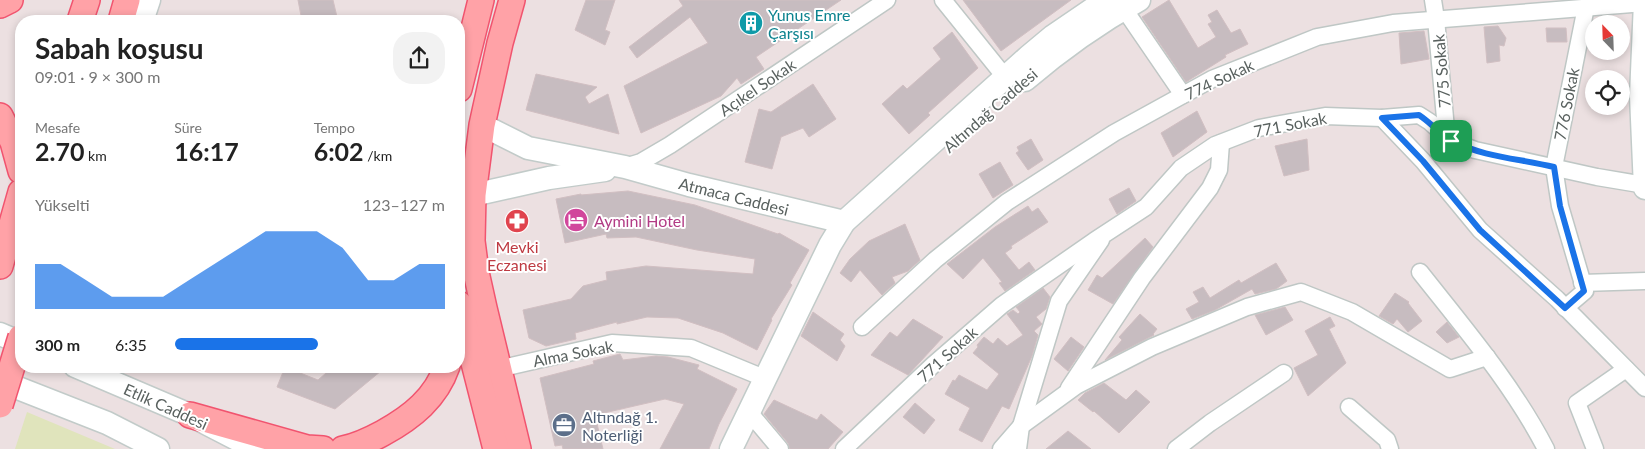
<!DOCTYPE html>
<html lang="tr">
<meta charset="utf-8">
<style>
body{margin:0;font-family:Lato,sans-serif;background:#f2f2f2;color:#222;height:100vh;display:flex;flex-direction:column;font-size:19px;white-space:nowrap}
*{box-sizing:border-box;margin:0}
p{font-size:16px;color:#767676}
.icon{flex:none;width:28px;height:28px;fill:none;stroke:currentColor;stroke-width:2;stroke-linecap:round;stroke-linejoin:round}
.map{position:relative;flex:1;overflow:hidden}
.details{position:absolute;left:15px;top:15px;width:450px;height:358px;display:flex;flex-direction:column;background:#fff;border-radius:20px;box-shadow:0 2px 8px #0003}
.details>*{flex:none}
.needle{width:32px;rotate:337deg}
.controls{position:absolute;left:1585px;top:15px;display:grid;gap:10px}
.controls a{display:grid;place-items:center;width:45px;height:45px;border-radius:50%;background:#fff;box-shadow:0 2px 8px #0003;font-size:25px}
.pin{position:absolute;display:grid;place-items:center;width:42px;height:42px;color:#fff;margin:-21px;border-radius:10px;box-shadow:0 2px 8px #0006}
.round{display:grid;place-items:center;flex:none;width:52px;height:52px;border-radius:20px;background:#f2f2f2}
.headline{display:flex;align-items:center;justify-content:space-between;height:85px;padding:0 20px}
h1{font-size:28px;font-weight:700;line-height:38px}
.stats{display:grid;grid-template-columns:repeat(3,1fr);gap:8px;height:85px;padding:5px 20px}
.stats div{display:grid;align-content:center}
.stats b{font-size:25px;font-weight:700}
.stats small{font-size:14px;font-weight:400}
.stats p{font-size:14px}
.chart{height:140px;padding:10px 20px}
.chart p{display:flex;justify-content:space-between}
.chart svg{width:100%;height:90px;margin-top:5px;fill:#1a73e8;opacity:.7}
ul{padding:0 20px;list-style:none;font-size:16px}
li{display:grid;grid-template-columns:80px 60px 1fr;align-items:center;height:38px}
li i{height:12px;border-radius:6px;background:#1a73e8}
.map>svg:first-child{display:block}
.green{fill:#e0e4bc}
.building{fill:#c7bcc0;stroke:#d1bfc2}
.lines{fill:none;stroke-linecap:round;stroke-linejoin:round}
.street-casing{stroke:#bfc7c5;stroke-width:19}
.secondary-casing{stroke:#c2cbc9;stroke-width:25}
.primary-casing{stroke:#f1546f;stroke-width:28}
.street{stroke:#fff;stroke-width:16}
.secondary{stroke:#fff;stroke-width:22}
.primary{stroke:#ffa2a7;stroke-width:25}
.primary-bridge-casing{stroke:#f1546f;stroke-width:28;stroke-linecap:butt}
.primary-bridge{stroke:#ffa2a7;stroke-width:25}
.route-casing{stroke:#fff;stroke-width:10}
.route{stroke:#1a73e8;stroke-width:6}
.labels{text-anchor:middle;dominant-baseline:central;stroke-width:4;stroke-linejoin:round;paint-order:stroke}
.culture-label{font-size:16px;fill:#0d838f;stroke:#fff;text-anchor:start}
.street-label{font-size:16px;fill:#59615f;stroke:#fff}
.hotel-label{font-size:16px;fill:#b23c85;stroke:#fff;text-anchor:start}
.health-label{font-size:16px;fill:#be3a42;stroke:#fff}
.service-label{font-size:16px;fill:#4e5e75;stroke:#fff;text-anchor:start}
</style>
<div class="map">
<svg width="1645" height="449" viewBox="0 0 1645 449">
<rect width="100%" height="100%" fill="#ece0e1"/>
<path class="green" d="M27 412 115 449H15Z"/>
<g class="building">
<path d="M298 0H333L338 21H302Z"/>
<path d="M586 0H615L605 30 610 32 605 45 575 30Z"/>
<path d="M679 0H841L756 57 764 69 741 84 737 78 721 96 641 133 624 86 708 43 690 17 637 58 629 47 683 6Z"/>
<path d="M963 0H1071L1001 51Z"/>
<path d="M1169 0 1198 48 1216 37 1208 24 1212 22 1208 15 1217 10 1231 33 1240 29 1248 44 1225 55 1226 57 1186 82 1142 17Z"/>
<path d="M1498 26 1506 38 1504 46 1499 45 1500 61 1487 63 1484 27Z"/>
<path d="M1546 28H1566L1567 42H1547Z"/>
<path d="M1424 31 1429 59 1401 64 1399 33Z"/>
<path d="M952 32 978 68 928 113 930 115 909 134 882 104 903 85 907 89 941 59 933 48Z"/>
<path d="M536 74 597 87 585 97 589 104 608 94 619 134 526 110Z"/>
<path d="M813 84 836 119 809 137 803 128 781 137 772 169 745 162 759 109 771 112Z"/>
<path d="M1197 111 1207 132 1173 157 1161 133Z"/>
<path d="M1031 139 1043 160 1028 170 1016 153 1019 151 1017 147Z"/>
<path d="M1307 139 1309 170 1284 176 1275 146Z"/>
<path d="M1000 162 1013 185 993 198 979 174Z"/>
<path d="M1129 188 1136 201 1117 214 1109 199Z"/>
<path d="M628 191 695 205 778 234 779 233 809 250 790 283 792 285 771 319 772 320 757 350 723 333 678 318 647 317 617 324V322L575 333 576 339 546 346 529 338 523 310 571 299 583 286 607 280 606 272 646 266 753 274 755 259 697 250 636 237 607 238 606 234 565 243 556 199 581 194V195Z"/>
<path d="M1028 206 1032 212 1038 208 1048 222 1011 246 1012 248 1005 253 1019 270 1029 262 1035 270 1005 291 999 283 1002 282 983 258 963 279 947 264 995 227Z"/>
<path d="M905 224 920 260 908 271 892 277 895 283 882 295 860 270 851 282 840 273 850 259 869 241Z"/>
<path d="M1145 238 1153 247 1113 304 1088 290 1097 275 1102 278Z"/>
<path d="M1276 263 1287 281 1276 289 1255 294 1252 289 1215 310 1192 319 1186 309 1199 302 1193 292 1203 287 1210 298 1239 280 1241 283Z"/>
<path d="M1043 288 1050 297 1046 309 1036 317 1042 324 1034 331 1038 335 1032 356 1009 409 1002 406 982 442 959 430 970 408 945 394 953 380 955 381 959 375 987 390 999 374 973 353 978 347 977 345 984 337 993 344 998 338 1007 346 1023 335 1007 314 1013 310 1018 314 1020 312 1016 307Z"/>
<path d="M1395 293 1409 302 1408 303 1422 321 1408 332 1397 319 1393 324 1379 316Z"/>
<path d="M1285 307 1293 320 1266 335 1255 315Z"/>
<path d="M813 312 844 334 840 340 845 346 837 361 801 336Z"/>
<path d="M1140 314 1157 329 1153 334 1154 335 1105 360 1122 340 1119 337Z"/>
<path d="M1330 317 1335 326 1329 329 1346 363 1308 396 1294 368 1318 355 1305 331Z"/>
<path d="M913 319 943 337 908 375 871 355 890 332 897 337Z"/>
<path d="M1447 322 1459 337 1447 343 1436 332Z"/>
<path d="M1071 337 1084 347 1068 371 1054 359Z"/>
<path d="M620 354 623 360 656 356 668 357 699 365 697 369 737 389 719 424 709 449H660L684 404 665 399 595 415 603 449H563L562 445 555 446 540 378 594 364 593 361Z"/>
<path d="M334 366H387L335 409 277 387 285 367 318 380Z"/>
<path d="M1104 383 1126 400 1136 390 1150 402 1119 433 1094 411 1093 412 1078 400 1085 393Z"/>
<path d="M774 400 817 420 821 414 843 432 828 449H790L788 443 764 414Z"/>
<path d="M915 403 935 420 924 434 903 417Z"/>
<path d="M1068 431 1091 449H1046Z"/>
</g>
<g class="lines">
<g class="street-casing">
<g id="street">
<path d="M943 0 1005 77"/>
<path d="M1118 0 1183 95"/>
<path d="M1433 0 1436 19 1446 129 1451 141"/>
<path d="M1382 118 1423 161 1480 230 1557 299 1645 388"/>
<path d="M625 167 641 162 670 145 887 0"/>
<path d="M1420 272C1465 329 1513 385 1546 449"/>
<path d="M1582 283 1645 281"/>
<path d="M1565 308 1585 291 1560 206 1554 167 1586 7"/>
<path d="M862 327 935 260 1007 202 1114 133 1212 79 1317 37 1393 23 1645 3"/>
<path d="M498 369 612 343 691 348 764 378"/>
<path d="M1069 388 1142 278 1210 188 1219 170 1221 143"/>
<path d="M1349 407 1387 440 1390 449"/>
<path d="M749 412 780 449"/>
<path d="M844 449 933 365 1002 305 1094 241 1146 207 1181 168 1215 145 1259 128 1325 116 1382 118 1419 115 1430 122 1451 141 1475 150 1597 177 1645 185"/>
<path d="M1001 449 1021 426 1076 386 1152 347 1247 307 1301 292 1352 312 1450 369 1487 357"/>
<path d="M1018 449 1021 426 1059 301 1101 240"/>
<path d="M1176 449 1210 423 1284 373"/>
<path d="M1595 449 1577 403 1626 369"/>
</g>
</g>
<g class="secondary-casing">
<g id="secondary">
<path d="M1645 2 1641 96 1645 188"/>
<path d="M142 21 149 0"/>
<path d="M1025 80C1060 50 1098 23 1139 0"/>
<path d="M482 125 528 148 625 167 689 185 844 222"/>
<path d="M473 195 549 178 605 170"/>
<path d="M0 334 21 343"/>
<path d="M75 366 190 415 256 449"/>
<path d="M0 381 107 423 158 449"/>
<path d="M731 449 830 245 844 222 1029 56 1053 36 1106 0"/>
</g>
</g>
<g class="primary-casing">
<g id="primary">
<path d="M512 0 500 43 482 125 473 195 472 241 476 272 484 308 518 449"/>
<path d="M0 5 10 0"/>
<path d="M80 21 87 0"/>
<path d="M121 21 127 0"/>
<path d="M459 89 481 0"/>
<path d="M0 116 13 142 21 171"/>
<path d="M0 266 21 192"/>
<path d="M459 304 496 449"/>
<path d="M190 415 307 448 323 449"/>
<path d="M343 449C358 446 370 440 383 433 412 417 436 398 447 366"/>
</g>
</g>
<use href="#street" class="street"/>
<use href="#secondary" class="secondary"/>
<use href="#primary" class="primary"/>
<g class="primary-bridge-casing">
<path id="primary-bridge" d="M0 405 21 337"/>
</g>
<use href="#primary-bridge" class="primary-bridge"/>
</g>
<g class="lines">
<g class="route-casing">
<path id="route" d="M1419 115C1431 123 1441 135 1453 141 1482 157 1522 159 1554 167L1560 206 1584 291 1565 308 1480 230 1423 161 1382 118Z"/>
</g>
<use href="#route" class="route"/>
</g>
<defs>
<g id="building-disc" transform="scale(1.25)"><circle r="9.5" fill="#0f9aa8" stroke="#fff"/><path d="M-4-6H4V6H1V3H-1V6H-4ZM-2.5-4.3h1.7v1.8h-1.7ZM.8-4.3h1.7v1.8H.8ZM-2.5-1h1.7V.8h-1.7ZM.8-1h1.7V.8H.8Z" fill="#fff"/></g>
<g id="hotel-disc" transform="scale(1.25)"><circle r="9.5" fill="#d1479c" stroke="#fff"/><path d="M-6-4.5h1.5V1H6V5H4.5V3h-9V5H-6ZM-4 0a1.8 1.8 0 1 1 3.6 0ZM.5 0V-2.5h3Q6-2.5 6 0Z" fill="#fff"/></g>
<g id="pharmacy-disc" transform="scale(1.25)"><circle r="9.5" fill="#e0444e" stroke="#fff"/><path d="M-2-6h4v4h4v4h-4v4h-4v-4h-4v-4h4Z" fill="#fff"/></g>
<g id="office-disc" transform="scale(1.25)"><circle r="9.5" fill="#5c6f8a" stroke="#fff"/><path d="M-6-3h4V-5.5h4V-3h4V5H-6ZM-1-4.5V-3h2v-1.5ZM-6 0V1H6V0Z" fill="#fff"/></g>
</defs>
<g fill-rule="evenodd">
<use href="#building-disc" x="751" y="23"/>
<use href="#hotel-disc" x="576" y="220"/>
<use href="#pharmacy-disc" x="517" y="221"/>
<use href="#office-disc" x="564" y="425"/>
</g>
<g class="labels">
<g class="culture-label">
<text x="768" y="14">Yunus Emre<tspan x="768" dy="18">Çarşısı</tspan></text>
</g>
<g class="street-label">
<text transform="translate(1441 71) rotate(-95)">775 Sokak</text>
<text transform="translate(1219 79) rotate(-25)">774 Sokak</text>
<text transform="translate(757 87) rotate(-34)">Açıkel Sokak</text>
<text transform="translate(1566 104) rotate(-79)">776 Sokak</text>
<text transform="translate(990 110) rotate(-41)">Altındağ Caddesi</text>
<text transform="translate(1290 124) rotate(-11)">771 Sokak</text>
<text transform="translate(734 196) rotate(14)">Atmaca Caddesi</text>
<text transform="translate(573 353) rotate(-11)">Alma Sokak</text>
<text transform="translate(947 354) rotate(-42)">771 Sokak</text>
<text transform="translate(166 406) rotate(24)">Etlik Caddesi</text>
</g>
<g class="hotel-label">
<text x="594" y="220">Aymini Hotel</text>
</g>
<g class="health-label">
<text x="517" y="246">Mevki<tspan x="517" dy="18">Eczanesi</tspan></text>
</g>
<g class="service-label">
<text x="582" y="416">Altındağ 1.<tspan x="582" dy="18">Noterliği</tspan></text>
</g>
</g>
</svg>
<div class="controls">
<a><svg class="needle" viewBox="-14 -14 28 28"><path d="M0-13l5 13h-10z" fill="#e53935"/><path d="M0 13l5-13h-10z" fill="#767676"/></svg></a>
<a><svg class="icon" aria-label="locate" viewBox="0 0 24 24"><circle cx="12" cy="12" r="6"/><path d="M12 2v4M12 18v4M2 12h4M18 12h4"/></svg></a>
</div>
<div class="pin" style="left:1451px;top:141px;background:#1e9e55"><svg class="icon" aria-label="arrive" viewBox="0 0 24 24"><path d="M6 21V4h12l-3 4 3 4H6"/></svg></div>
<section class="details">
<div class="headline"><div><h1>Sabah koşusu</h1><p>09:01 · 9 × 300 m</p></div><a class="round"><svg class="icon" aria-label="share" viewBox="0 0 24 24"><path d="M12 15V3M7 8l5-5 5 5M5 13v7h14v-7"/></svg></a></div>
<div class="stats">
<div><p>Mesafe</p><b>2.70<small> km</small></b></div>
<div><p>Süre</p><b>16:17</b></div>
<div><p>Tempo</p><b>6:02<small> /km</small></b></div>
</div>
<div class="chart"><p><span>Yükselti</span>123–127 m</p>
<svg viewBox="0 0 160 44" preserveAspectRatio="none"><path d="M0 44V22L10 22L20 30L30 38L40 38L50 38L60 30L70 22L80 14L90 6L100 6L110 6L120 14L130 30L140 30L150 22L160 22V44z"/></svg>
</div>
<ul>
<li><b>300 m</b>6:35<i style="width:53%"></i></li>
</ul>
</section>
</div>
